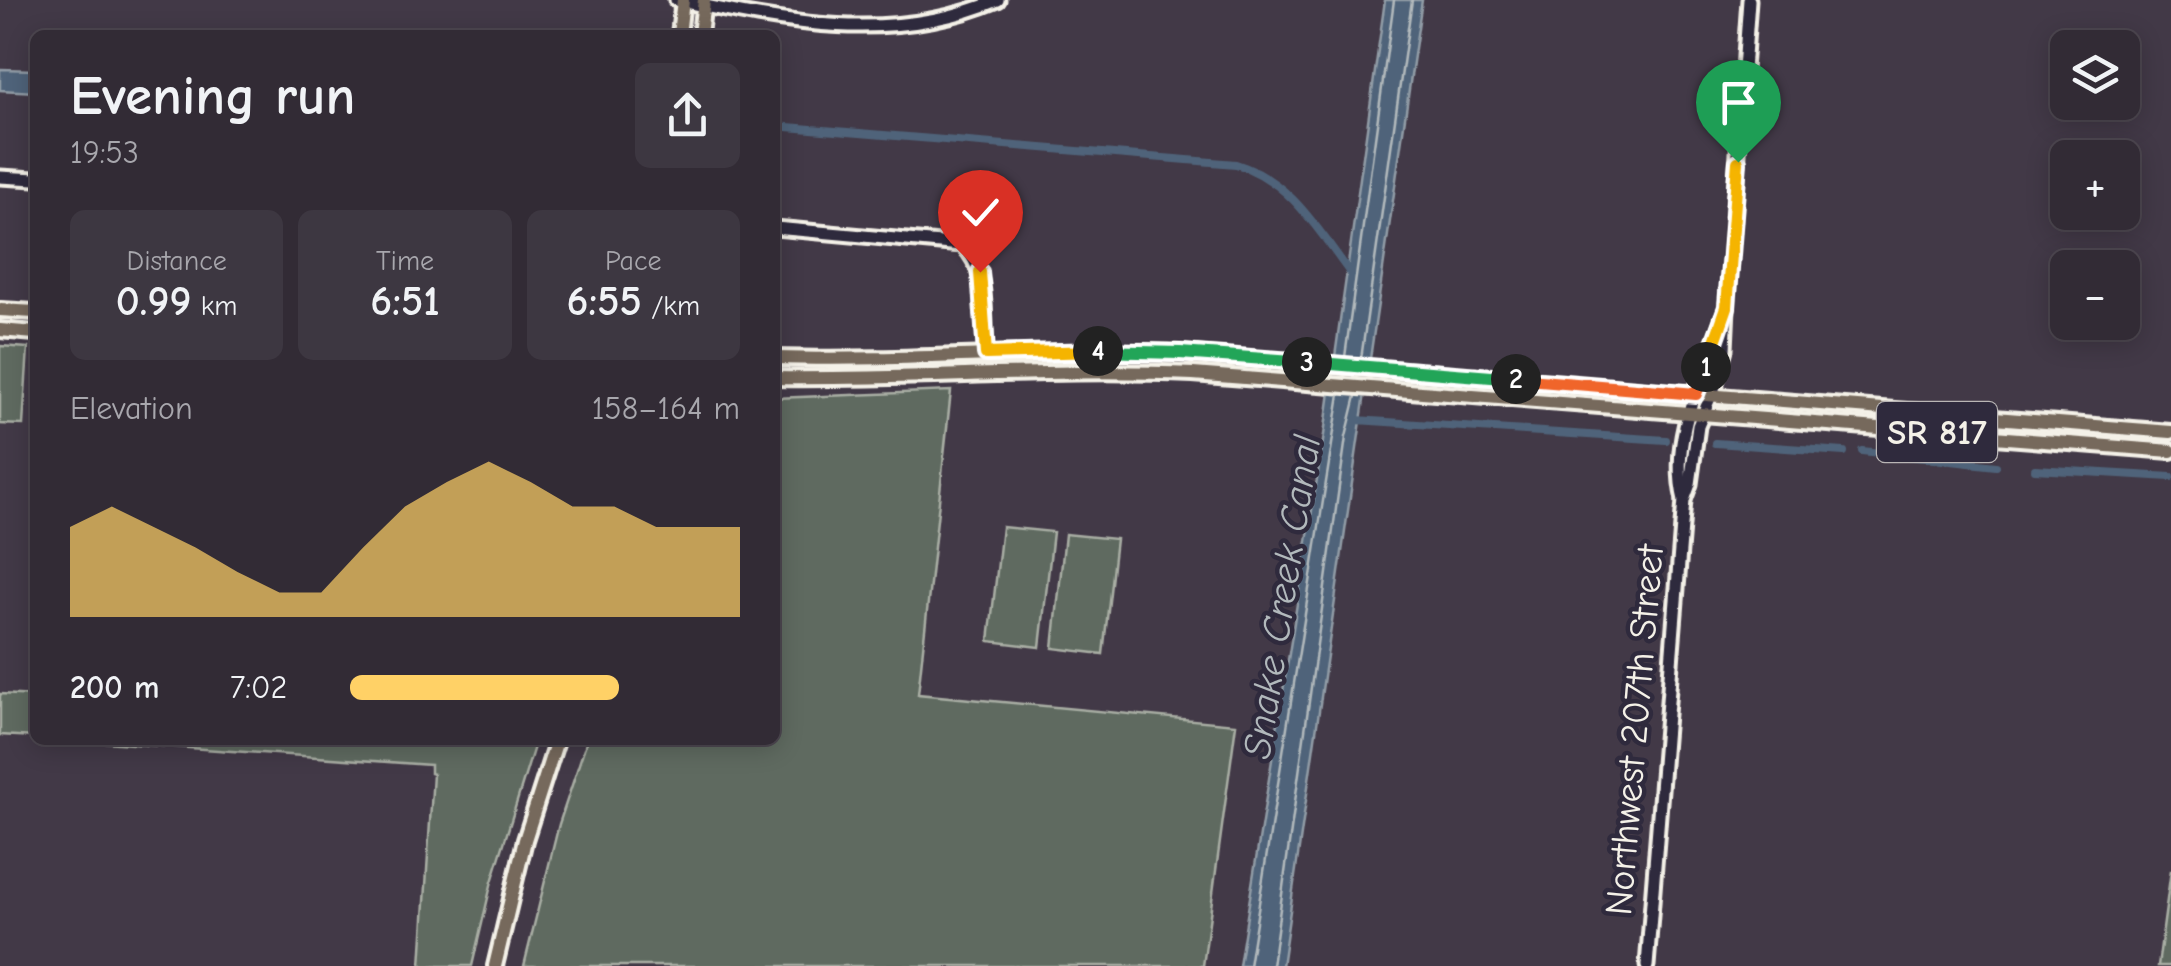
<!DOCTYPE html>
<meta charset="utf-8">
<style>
body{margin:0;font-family:"Comic Neue",sans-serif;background:#3d3741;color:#f1f3f6;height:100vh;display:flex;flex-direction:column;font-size:38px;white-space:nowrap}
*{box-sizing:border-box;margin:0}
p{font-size:32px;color:#a8a7ad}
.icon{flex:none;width:55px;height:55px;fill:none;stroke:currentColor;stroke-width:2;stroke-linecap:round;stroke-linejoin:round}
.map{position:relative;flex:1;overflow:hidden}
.sheet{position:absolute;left:30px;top:30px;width:750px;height:715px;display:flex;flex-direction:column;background:#322b35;border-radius:15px;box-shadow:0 5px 25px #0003,0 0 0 2px #4d4750}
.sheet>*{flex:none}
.buttons{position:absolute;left:2050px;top:30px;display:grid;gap:20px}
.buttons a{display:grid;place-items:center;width:90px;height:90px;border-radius:15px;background:#322b35;box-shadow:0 5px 25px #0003,0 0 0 2px #4d4750;font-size:50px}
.pin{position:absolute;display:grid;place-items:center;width:85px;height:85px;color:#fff;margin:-102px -42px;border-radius:50% 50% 50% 0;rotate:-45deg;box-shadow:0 0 10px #0007}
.pin .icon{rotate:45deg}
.km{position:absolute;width:50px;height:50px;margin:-25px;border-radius:50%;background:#222;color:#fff;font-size:28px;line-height:50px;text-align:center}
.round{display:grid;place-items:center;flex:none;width:105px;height:105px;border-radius:15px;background:#3d3741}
.overview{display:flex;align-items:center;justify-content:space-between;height:170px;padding:0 40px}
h1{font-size:55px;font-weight:600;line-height:75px}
.metrics{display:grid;grid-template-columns:repeat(3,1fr);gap:15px;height:170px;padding:10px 40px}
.metrics div{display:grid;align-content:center;border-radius:15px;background:#3d3741;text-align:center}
.metrics b{font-size:42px;font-weight:600}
.metrics small{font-size:28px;font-weight:400}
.metrics p{font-size:28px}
.chart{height:280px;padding:20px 40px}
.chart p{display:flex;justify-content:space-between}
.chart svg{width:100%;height:180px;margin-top:10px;fill:#ffd166;opacity:.7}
ul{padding:0 40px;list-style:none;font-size:32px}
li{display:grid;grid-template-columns:160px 120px 1fr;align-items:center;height:75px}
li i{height:25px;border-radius:12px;background:#ffd166}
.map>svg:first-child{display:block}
.green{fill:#5e6b61;stroke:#a9aea4;stroke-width:2.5}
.water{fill:#4f647a;stroke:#919ca6;stroke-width:2.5}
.pier{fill:#423947}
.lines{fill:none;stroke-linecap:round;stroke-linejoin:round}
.shore{stroke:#b2b9bc;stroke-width:2.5}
.canal{stroke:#4f647a;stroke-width:8}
.secondary-casing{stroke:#f4f1e8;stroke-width:19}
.primary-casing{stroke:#f4f1e8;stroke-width:20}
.secondary{stroke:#2f2a3d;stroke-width:11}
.primary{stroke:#76695c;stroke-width:12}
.split-1-casing{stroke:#fff;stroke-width:20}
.split-2-casing{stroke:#fff;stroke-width:20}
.split-3-casing{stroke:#fff;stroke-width:20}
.split-4-casing{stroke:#fff;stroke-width:20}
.split-5-casing{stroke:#fff;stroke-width:20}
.split-1{stroke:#f5b400;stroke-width:12}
.split-2{stroke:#f0652b;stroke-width:12}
.split-3{stroke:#22a559;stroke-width:12}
.split-4{stroke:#22a559;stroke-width:12}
.split-5{stroke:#f5b400;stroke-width:12}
.labels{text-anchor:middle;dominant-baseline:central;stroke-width:9;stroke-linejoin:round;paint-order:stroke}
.shield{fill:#2f2a3d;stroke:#b9b5b5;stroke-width:2.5}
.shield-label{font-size:35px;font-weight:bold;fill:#f4f1e8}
.street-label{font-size:38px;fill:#f4f1e8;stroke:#2f2a3d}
.water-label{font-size:40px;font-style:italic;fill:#b2b9bc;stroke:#2f2a3d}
</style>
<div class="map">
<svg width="2171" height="966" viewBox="0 0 2171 966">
<rect width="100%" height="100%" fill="#423947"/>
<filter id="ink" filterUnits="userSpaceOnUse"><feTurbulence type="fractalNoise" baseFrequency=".01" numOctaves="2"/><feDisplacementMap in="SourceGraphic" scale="20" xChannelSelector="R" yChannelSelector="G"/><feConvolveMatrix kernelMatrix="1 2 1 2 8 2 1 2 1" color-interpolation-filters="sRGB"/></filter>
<g filter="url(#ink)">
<g class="green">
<path d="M0 346 28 348 23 425 0 424Z"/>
<path d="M951 391 918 694 1236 724 1203 966H524L559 824 587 740H775V398Z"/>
<path d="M1002 527 1053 532 1040 647 989 641Z"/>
<path d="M1065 534 1116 539 1103 654 1053 648Z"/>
<path d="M0 694 35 696V737L0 735Z"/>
<path d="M76 740H536L491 885 472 966H421L433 774 430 773V765Z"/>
<path d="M2171 870V966H2158Z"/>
</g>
<g class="water">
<path d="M1385 0H1422L1282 966H1239L1324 435Z"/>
<path d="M0 69 35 70V92L0 90Z"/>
</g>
<path class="pier" d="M1330 357 1376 361 1371 398 1325 394Z"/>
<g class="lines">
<g class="shore">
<path d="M1345 357 1394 0"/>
<path d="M1361 359 1412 0"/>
<path d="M1249 966 1340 394"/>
<path d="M1272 966 1346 437 1356 396"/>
</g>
<g class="canal">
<path d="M775 126 1236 164C1290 180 1318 230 1351 274"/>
<path d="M1356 420 1666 440"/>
<path d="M1715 443 1844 452"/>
<path d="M1862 451 1996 466"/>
<path d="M2035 469 2171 477"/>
</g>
<g class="secondary-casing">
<g id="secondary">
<path d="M676 0C785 23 892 45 998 0"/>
<path d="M0 177 35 179"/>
<path d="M775 228 962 245C990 269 983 319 986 354"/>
<path d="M1684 500C1668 437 1705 371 1725 312"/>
<path d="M1647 966 1684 500 1690 484 1698 426 1715 386 1725 349 1727 307 1749 0"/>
</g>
</g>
<g class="primary-casing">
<g id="primary">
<path d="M679 35 683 0"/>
<path d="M700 35 704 0"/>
<path d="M0 310 35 312"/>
<path d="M0 330 35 333"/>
<path d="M775 358C910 362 1045 349 1180 353L2171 432"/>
<path d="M775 378C915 380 1054 368 1193 374L2171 451"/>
<path d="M495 966 525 840 557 740"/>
</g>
</g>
<use href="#secondary" class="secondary"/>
<use href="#primary" class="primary"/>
</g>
</g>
<g class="lines" filter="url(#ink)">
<g class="split-1-casing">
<path id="split-1" d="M1706 367 1727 307 1738 162"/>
</g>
<g class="split-2-casing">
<path id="split-2" d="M1516 379 1696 394 1706 367"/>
</g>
<g class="split-3-casing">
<path id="split-3" d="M1307 362 1516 379"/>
</g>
<g class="split-4-casing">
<path id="split-4" d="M1098 351 1180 353 1307 362"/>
</g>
<g class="split-5-casing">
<path id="split-5" d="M980 272 986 354 1098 351"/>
</g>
<use href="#split-1" class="split-1"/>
<use href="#split-2" class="split-2"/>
<use href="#split-3" class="split-3"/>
<use href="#split-4" class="split-4"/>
<use href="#split-5" class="split-5"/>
</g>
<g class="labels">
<rect class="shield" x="1877" y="402" width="120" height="60" rx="8"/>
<g class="shield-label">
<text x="1937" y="432">SR 817</text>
</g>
<g class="street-label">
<text transform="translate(1635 730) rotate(-85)">Northwest 207th Street</text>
</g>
<g class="water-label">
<text transform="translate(1282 597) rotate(-81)">Snake Creek Canal</text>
</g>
</g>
</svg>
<div class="buttons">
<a><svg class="icon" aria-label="layers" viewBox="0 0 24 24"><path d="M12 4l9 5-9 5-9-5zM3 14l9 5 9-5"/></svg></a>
<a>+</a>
<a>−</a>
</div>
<div class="pin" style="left:1738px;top:162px;background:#1e9e55"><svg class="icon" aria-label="arrive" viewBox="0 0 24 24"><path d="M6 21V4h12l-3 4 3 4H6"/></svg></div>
<div class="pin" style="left:980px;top:272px;background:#d93025"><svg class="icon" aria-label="check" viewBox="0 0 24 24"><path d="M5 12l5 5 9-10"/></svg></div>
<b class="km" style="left:1706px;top:367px">1</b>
<b class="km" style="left:1516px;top:379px">2</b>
<b class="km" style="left:1307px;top:362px">3</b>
<b class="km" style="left:1098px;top:351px">4</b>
<section class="sheet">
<div class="overview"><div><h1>Evening run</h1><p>19:53</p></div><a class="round"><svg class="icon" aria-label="share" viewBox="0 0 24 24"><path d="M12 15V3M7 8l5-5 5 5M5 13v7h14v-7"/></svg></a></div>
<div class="metrics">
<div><p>Distance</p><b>0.99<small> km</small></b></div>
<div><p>Time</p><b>6:51</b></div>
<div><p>Pace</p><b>6:55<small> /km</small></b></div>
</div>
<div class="chart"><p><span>Elevation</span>158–164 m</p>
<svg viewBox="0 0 160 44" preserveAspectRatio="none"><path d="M0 44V22L10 17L20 22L30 27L40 33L50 38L60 38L70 27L80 17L90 11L100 6L110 11L120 17L130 17L140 22L150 22L160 22V44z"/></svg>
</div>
<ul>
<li><b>200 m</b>7:02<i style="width:69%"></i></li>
</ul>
</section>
</div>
